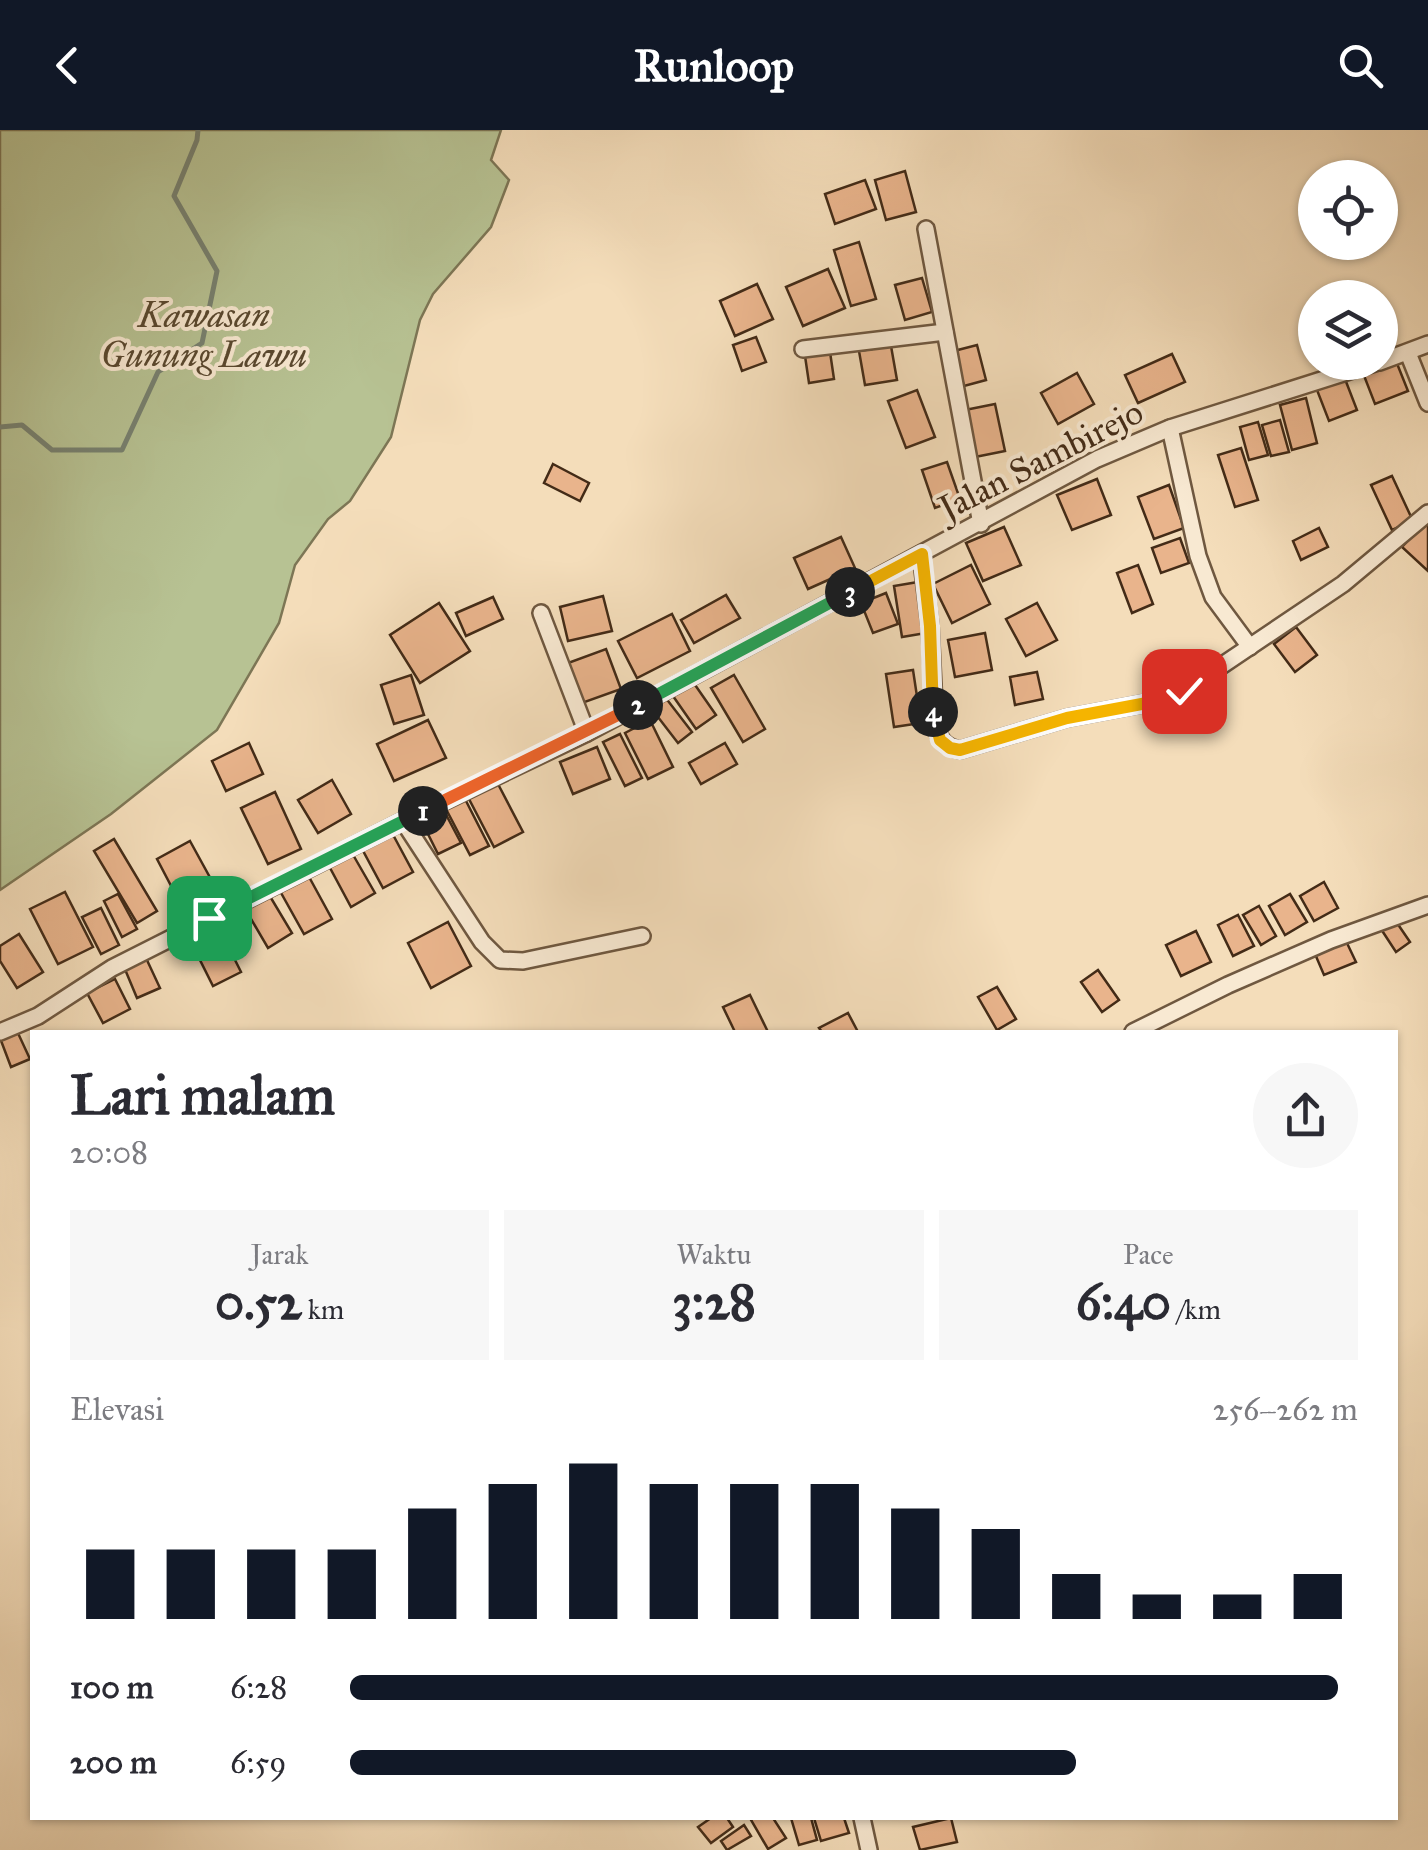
<!DOCTYPE html>
<html lang="id">
<meta charset="utf-8">
<style>
body{margin:0;font-family:"IM FELL Great Primer",serif;background:#f7f7f7;color:#2b2b33;height:100vh;display:flex;flex-direction:column;font-size:38px;white-space:nowrap}
*{box-sizing:border-box;margin:0}
p{font-size:32px;color:#7c7c81}
.icon{flex:none;width:55px;height:55px;fill:none;stroke:currentColor;stroke-width:2;stroke-linecap:round;stroke-linejoin:round}
.map{position:relative;flex:1;overflow:hidden}
.drawer{position:absolute;left:30px;top:900px;width:1368px;height:790px;display:flex;flex-direction:column;background:#fff;border-radius:0px;box-shadow:0 2px 8px #0004}
.drawer>*{flex:none}
.tools{position:absolute;left:1298px;top:30px;display:grid;gap:20px}
.tools a{display:grid;place-items:center;width:100px;height:100px;border-radius:50%;background:#fff;box-shadow:0 2px 8px #0004;font-size:50px}
.pin{position:absolute;display:grid;place-items:center;width:85px;height:85px;color:#fff;margin:-42px;border-radius:20px;box-shadow:0 5px 15px #0006}
.km{position:absolute;width:50px;height:50px;margin:-25px;border-radius:50%;background:#222;color:#fff;font-size:28px;line-height:50px;text-align:center}
.round{display:grid;place-items:center;flex:none;width:105px;height:105px;border-radius:52px;background:#f7f7f7}
.headline{display:flex;align-items:center;justify-content:space-between;height:170px;padding:0 40px}
h1{font-size:55px;font-weight:800;line-height:75px}
.metrics{display:grid;grid-template-columns:repeat(3,1fr);gap:15px;height:170px;padding:10px 40px}
.metrics div{display:grid;align-content:center;border-radius:0px;background:#f7f7f7;text-align:center}
.metrics b{font-size:50px;font-weight:800}
.metrics small{font-size:28px;font-weight:400}
.metrics p{font-size:28px}
.chart{height:280px;padding:20px 40px}
.chart p{display:flex;justify-content:space-between}
.chart svg{width:100%;height:180px;margin-top:10px;stroke:#111827;stroke-width:6}
ul{padding:0 40px;list-style:none;font-size:32px}
li{display:grid;grid-template-columns:160px 120px 1fr;align-items:center;height:75px}
li i{height:25px;border-radius:12px;background:#111827}
header{display:flex;justify-content:space-between;align-items:center;height:130px;padding:0 40px;background:#111827;color:#fff;font-size:45px;font-weight:800}
.map>svg:first-child{display:block}
.green{fill:#b7c293;stroke:#7d7655;stroke-width:2.5}
.lines{fill:none;stroke-linecap:round;stroke-linejoin:round}
.stream{stroke:#788271;stroke-width:5}
.building{fill:#e9b48c;stroke:#432b17;stroke-width:2.5}
.minor-casing{stroke:#6f5840;stroke-width:20}
.minor{stroke:#f8e9d2;stroke-width:15}
.split-1-casing{stroke:#fff;stroke-width:20}
.split-2-casing{stroke:#fff;stroke-width:20}
.split-3-casing{stroke:#fff;stroke-width:20}
.split-4-casing{stroke:#fff;stroke-width:20}
.split-5-casing{stroke:#fff;stroke-width:20}
.split-1{stroke:#22a559;stroke-width:12}
.split-2{stroke:#f0652b;stroke-width:12}
.split-3{stroke:#22a559;stroke-width:12}
.split-4{stroke:#f5b400;stroke-width:12}
.split-5{stroke:#f5b400;stroke-width:12}
.labels{text-anchor:middle;dominant-baseline:central;stroke-width:8;stroke-linejoin:round;paint-order:stroke}
.park-label{font-size:35px;font-style:italic;fill:#5a4930;stroke:#f8e9d2}
.street-label{font-size:35px;fill:#432b17;stroke:#f8e9d2}
</style>
<header><svg class="icon" aria-label="back" viewBox="0 0 24 24"><path d="M15 5l-7 7 7 7"/></svg>Runloop<svg class="icon" aria-label="search" viewBox="0 0 24 24"><circle cx="10" cy="10" r="6"/><path d="M15 15l6 6"/></svg></header>
<div class="map">
<svg width="1428" height="1720" viewBox="0 0 1428 1720">
<rect width="100%" height="100%" fill="#f4ddba"/>
<filter id="stains"><feTurbulence type="fractalNoise" baseFrequency=".002" numOctaves="4"/><feColorMatrix values="0 0 0 0 .2 0 0 0 0 .09 0 0 0 0 .02 0 0 0 .5 -.17"/></filter>
<radialGradient id="worn" r=".72"><stop offset=".6" stop-color="#630" stop-opacity="0"/><stop offset="1" stop-color="#630" stop-opacity=".3"/></radialGradient>
<path class="green" d="M0 0H501L491 30 509 50 491 97 433 164 420 190 391 307 350 371 328 389 295 435 279 493 217 600 111 684 0 760Z"/>
<g class="lines">
<path class="stream" d="M0 297 22 295 52 320H122L158 242 202 213 217 141 174 66 197 10 198 0"/>
</g>
<g class="building">
<path d="M905 41 916 82 886 90 875 50Z"/>
<path d="M865 50 876 79 835 94 825 64Z"/>
<path d="M859 112 876 169 851 176 834 120Z"/>
<path d="M828 139 845 178 803 196 786 157Z"/>
<path d="M922 148 932 182 905 190 895 155Z"/>
<path d="M757 154 773 189 735 206 720 171Z"/>
<path d="M756 207 766 232 742 241 733 215Z"/>
<path d="M977 215 986 250 964 256 954 221Z"/>
<path d="M891 216 897 250 865 255 859 221Z"/>
<path d="M830 222 834 249 809 253 805 226Z"/>
<path d="M1172 224 1185 252 1138 273 1125 245Z"/>
<path d="M1396 231 1408 261 1375 274 1363 243Z"/>
<path d="M1077 243 1094 274 1058 294 1041 263Z"/>
<path d="M1345 249 1357 280 1329 291 1317 260Z"/>
<path d="M917 260 935 307 906 318 888 271Z"/>
<path d="M1306 268 1317 313 1292 320 1280 275Z"/>
<path d="M995 274 1005 321 975 327 965 280Z"/>
<path d="M1280 290 1289 322 1271 326 1262 295Z"/>
<path d="M1258 292 1268 325 1249 330 1240 297Z"/>
<path d="M1241 318 1258 370 1235 377 1218 325Z"/>
<path d="M947 332 960 369 935 378 922 340Z"/>
<path d="M553 334 589 353 580 371 544 353Z"/>
<path d="M1392 346 1413 391 1392 400 1371 355Z"/>
<path d="M1097 349 1111 385 1072 400 1057 365Z"/>
<path d="M1169 355 1184 398 1154 409 1138 367Z"/>
<path d="M1428 389V441L1402 417Z"/>
<path d="M1004 397 1021 435 983 451 966 413Z"/>
<path d="M1319 398 1328 417 1301 430 1293 411Z"/>
<path d="M841 407 855 438 808 459 794 428Z"/>
<path d="M1180 408 1189 433 1161 443 1152 418Z"/>
<path d="M971 435 990 474 952 493 933 454Z"/>
<path d="M1138 435 1153 474 1132 483 1117 443Z"/>
<path d="M918 452 926 503 902 507 894 456Z"/>
<path d="M886 463 898 494 873 503 861 473Z"/>
<path d="M726 465 740 488 694 513 681 490Z"/>
<path d="M603 466 612 501 568 511 560 477Z"/>
<path d="M493 467 503 489 466 506 456 483Z"/>
<path d="M439 473 470 521 420 553 390 505Z"/>
<path d="M1037 473 1057 510 1026 526 1006 489Z"/>
<path d="M672 484 690 521 637 548 618 511Z"/>
<path d="M1296 497 1317 525 1295 542 1274 514Z"/>
<path d="M985 503 992 540 955 547 948 510Z"/>
<path d="M606 519 621 559 582 573 568 533Z"/>
<path d="M913 540 921 593 894 597 886 544Z"/>
<path d="M1037 542 1043 569 1015 575 1010 547Z"/>
<path d="M411 545 424 585 394 594 381 555Z"/>
<path d="M734 545 765 599 743 612 711 558Z"/>
<path d="M693 552 716 585 696 599 673 566Z"/>
<path d="M665 567 692 602 678 613 651 578Z"/>
<path d="M428 590 446 628 394 651 377 614Z"/>
<path d="M650 590 673 637 648 649 625 603Z"/>
<path d="M620 604 642 648 625 656 603 612Z"/>
<path d="M249 613 263 644 226 661 212 631Z"/>
<path d="M725 613 737 634 701 654 689 633Z"/>
<path d="M597 617 610 649 573 664 560 632Z"/>
<path d="M332 650 351 684 318 703 298 670Z"/>
<path d="M498 654 523 702 494 717 469 669Z"/>
<path d="M275 662 301 719 268 734 241 678Z"/>
<path d="M465 669 489 716 470 725 446 679Z"/>
<path d="M442 677 461 713 438 724 420 688Z"/>
<path d="M391 701 413 742 383 758 361 717Z"/>
<path d="M114 709 157 781 137 793 94 721Z"/>
<path d="M190 711 213 753 179 771 157 729Z"/>
<path d="M352 723 375 763 351 777 329 736Z"/>
<path d="M308 745 332 789 304 804 280 761Z"/>
<path d="M1324 752 1338 778 1314 791 1300 766Z"/>
<path d="M65 762 93 817 58 834 30 779Z"/>
<path d="M268 763 292 803 268 818 244 777Z"/>
<path d="M118 764 137 799 122 807 104 771Z"/>
<path d="M1290 764 1307 792 1285 805 1269 776Z"/>
<path d="M1259 776 1276 806 1261 815 1243 785Z"/>
<path d="M101 778 119 815 101 824 82 787Z"/>
<path d="M1238 785 1254 816 1233 826 1218 795Z"/>
<path d="M1395 790 1410 812 1396 822 1381 799Z"/>
<path d="M216 792 241 842 213 856 188 806Z"/>
<path d="M448 792 471 836 431 858 408 813Z"/>
<path d="M1196 801 1211 832 1181 846 1166 815Z"/>
<path d="M19 804 43 842 17 858 0 831V816Z"/>
<path d="M1346 811 1356 832 1324 845 1315 824Z"/>
<path d="M146 828 160 858 137 868 124 837Z"/>
<path d="M1098 840 1119 870 1102 882 1081 852Z"/>
<path d="M115 849 130 879 103 893 87 863Z"/>
<path d="M997 857 1016 889 997 900 978 867Z"/>
<path d="M750 865 768 902H735L723 877Z"/>
<path d="M848 883 858 902H822L819 898Z"/>
<path d="M17 901 30 929 11 937 0 908Z"/>
<path d="M711 1688H727L733 1697 711 1713 698 1697Z"/>
<path d="M754 1688H773L786 1708 768 1719 751 1690Z"/>
<path d="M791 1688H811L817 1710 799 1715Z"/>
<path d="M814 1688H844L849 1703 821 1711Z"/>
<path d="M951 1688 957 1712 920 1720 913 1697Z"/>
<path d="M744 1695 751 1706 727 1720 721 1711Z"/>
</g>
<g class="lines">
<g class="minor-casing">
<g id="minor">
<path d="M926 99 981 394"/>
<path d="M803 219 945 202"/>
<path d="M1408 223 1428 273"/>
<path d="M1380 232 1428 214"/>
<path d="M1170 298 1198 426 1213 467 1250 517"/>
<path d="M921 424 930 496 935 595C940 610 944 617 960 620L1067 588 1163 570 1184 561 1343 454 1428 383"/>
<path d="M541 483 587 603"/>
<path d="M403 691 482 812 500 830 523 831 642 806"/>
<path d="M0 902 38 886 112 838 403 691 587 603 1097 329 1170 298 1378 232"/>
<path d="M1133 902 1228 855 1331 810 1428 775"/>
<path d="M862 1688 869 1720"/>
</g>
</g>
<use href="#minor" class="minor"/>
</g>
<g class="lines">
<g class="split-1-casing">
<path id="split-1" d="M209 788 423 681"/>
</g>
<g class="split-2-casing">
<path id="split-2" d="M423 681 638 575"/>
</g>
<g class="split-3-casing">
<path id="split-3" d="M638 575 850 462"/>
</g>
<g class="split-4-casing">
<path id="split-4" d="M850 462 922 424 930 496 933 582"/>
</g>
<g class="split-5-casing">
<path id="split-5" d="M933 582 940 610 950 618 960 620 1067 588 1163 570 1184 561"/>
</g>
<use href="#split-1" class="split-1"/>
<use href="#split-2" class="split-2"/>
<use href="#split-3" class="split-3"/>
<use href="#split-4" class="split-4"/>
<use href="#split-5" class="split-5"/>
</g>
<g class="labels">
<g class="park-label">
<text x="204" y="185">Kawasan<tspan x="204" dy="40">Gunung Lawu</tspan></text>
</g>
<g class="street-label">
<text transform="translate(1041 330) rotate(-27)">Jalan Sambirejo</text>
</g>
</g>
<rect width="100%" height="100%" filter="url(#stains)"/>
<rect width="100%" height="100%" fill="url(#worn)"/>
</svg>
<div class="tools">
<a><svg class="icon" aria-label="locate" viewBox="0 0 24 24"><circle cx="12" cy="12" r="6"/><path d="M12 2v4M12 18v4M2 12h4M18 12h4"/></svg></a>
<a><svg class="icon" aria-label="layers" viewBox="0 0 24 24"><path d="M12 4l9 5-9 5-9-5zM3 14l9 5 9-5"/></svg></a>
</div>
<div class="pin" style="left:209px;top:788px;background:#1e9e55"><svg class="icon" aria-label="arrive" viewBox="0 0 24 24"><path d="M6 21V4h12l-3 4 3 4H6"/></svg></div>
<div class="pin" style="left:1184px;top:561px;background:#d93025"><svg class="icon" aria-label="check" viewBox="0 0 24 24"><path d="M5 12l5 5 9-10"/></svg></div>
<b class="km" style="left:423px;top:681px">1</b>
<b class="km" style="left:638px;top:575px">2</b>
<b class="km" style="left:850px;top:462px">3</b>
<b class="km" style="left:933px;top:582px">4</b>
<section class="drawer">
<div class="headline"><div><h1>Lari malam</h1><p>20:08</p></div><a class="round"><svg class="icon" aria-label="share" viewBox="0 0 24 24"><path d="M12 15V3M7 8l5-5 5 5M5 13v7h14v-7"/></svg></a></div>
<div class="metrics">
<div><p>Jarak</p><b>0.52<small> km</small></b></div>
<div><p>Waktu</p><b>3:28</b></div>
<div><p>Pace</p><b>6:40<small> /km</small></b></div>
</div>
<div class="chart"><p><span>Elevasi</span>256–262 m</p>
<svg viewBox="0 0 160 44" preserveAspectRatio="none"><path d="M5 44V27M15 44V27M25 44V27M35 44V27M45 44V17M55 44V11M65 44V6M75 44V11M85 44V11M95 44V11M105 44V17M115 44V22M125 44V33M135 44V38M145 44V38M155 44V33"/></svg>
</div>
<ul>
<li><b>100 m</b>6:28<i style="width:98%"></i></li>
<li><b>200 m</b>6:59<i style="width:72%"></i></li>
</ul>
</section>
</div>
